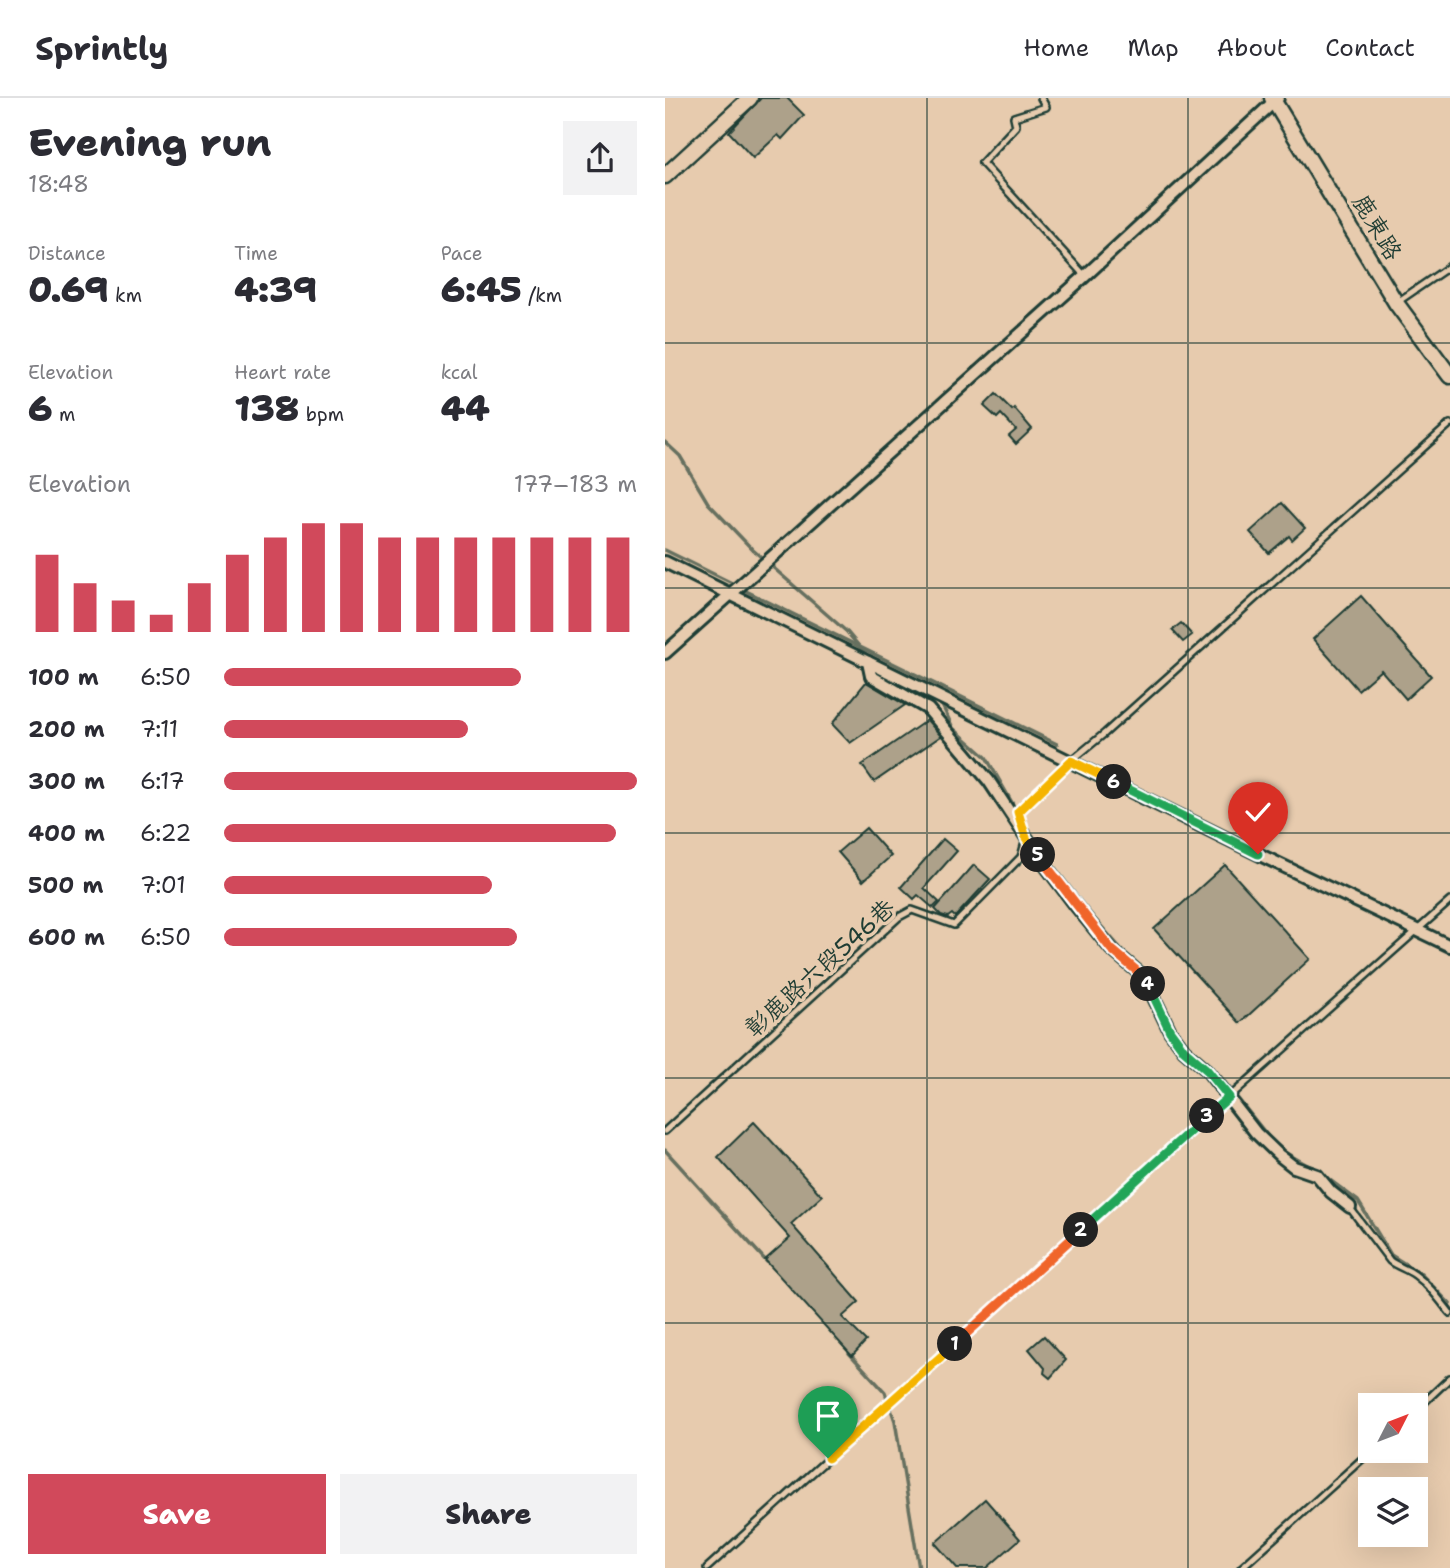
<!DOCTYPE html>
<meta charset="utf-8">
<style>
body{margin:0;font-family:"Shantell Sans","LXGW WenKai TC",sans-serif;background:#f2f2f3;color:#2b2b33;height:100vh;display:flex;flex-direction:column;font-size:26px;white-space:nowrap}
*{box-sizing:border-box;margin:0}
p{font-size:23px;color:#7c7c81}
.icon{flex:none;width:38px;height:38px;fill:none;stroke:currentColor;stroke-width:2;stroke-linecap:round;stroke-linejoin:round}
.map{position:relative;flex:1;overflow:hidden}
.sheet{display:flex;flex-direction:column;background:#fff;width:665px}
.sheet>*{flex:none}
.needle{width:46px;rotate:48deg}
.tools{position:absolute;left:693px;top:1295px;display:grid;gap:14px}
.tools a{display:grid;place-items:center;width:70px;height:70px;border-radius:0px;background:#fff;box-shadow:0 7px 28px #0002;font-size:35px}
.pin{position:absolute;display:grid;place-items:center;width:60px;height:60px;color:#fff;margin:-72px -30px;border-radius:50% 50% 50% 0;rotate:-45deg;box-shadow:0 0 7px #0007}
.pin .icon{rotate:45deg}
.km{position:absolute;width:35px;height:35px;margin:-18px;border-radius:50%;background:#222;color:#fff;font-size:19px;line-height:35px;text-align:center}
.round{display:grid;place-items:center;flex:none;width:74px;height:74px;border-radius:0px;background:#f2f2f3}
.summary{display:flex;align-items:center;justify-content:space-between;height:119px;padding:0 28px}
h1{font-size:38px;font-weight:800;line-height:52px}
.figures{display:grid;grid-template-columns:repeat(3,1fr);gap:10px;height:119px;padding:7px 28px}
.figures div{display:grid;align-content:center}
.figures b{font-size:35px;font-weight:800}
.figures small{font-size:19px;font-weight:400}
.figures p{font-size:19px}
.chart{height:196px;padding:14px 28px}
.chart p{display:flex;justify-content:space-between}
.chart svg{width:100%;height:126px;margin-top:7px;stroke:#d1495b;stroke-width:6}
.button{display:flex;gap:14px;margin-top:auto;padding:14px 28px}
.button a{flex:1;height:80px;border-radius:0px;background:#d1495b;color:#fff;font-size:28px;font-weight:800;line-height:80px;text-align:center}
.button a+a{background:#f2f2f3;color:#2b2b33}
ul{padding:0 28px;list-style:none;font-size:23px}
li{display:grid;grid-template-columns:112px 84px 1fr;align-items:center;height:52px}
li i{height:18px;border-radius:9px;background:#d1495b}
header{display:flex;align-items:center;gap:42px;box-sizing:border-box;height:98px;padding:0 35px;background:#fff;border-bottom:2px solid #e1e1e2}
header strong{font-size:33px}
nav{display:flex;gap:38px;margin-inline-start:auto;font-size:24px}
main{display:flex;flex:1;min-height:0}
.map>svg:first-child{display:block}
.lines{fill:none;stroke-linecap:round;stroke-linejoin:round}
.stream{stroke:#666f5f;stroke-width:3.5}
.building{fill:#ada18a;stroke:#1f3d34;stroke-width:2}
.lane-casing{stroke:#1f3d34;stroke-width:10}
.street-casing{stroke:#1f3d34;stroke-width:16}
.secondary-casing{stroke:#1f3d34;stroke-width:19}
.lane{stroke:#e7cbae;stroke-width:5}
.street{stroke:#e7cbae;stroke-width:10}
.secondary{stroke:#e7cbae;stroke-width:14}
.split-1-casing{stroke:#fff;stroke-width:14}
.split-2-casing{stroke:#fff;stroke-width:14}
.split-3-casing{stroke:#fff;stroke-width:14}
.split-4-casing{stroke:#fff;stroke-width:14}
.split-5-casing{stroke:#fff;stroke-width:14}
.split-6-casing{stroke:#fff;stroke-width:14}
.split-7-casing{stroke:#fff;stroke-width:14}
.split-1{stroke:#f5b400;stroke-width:9}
.split-2{stroke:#f0652b;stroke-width:9}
.split-3{stroke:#22a559;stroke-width:9}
.split-4{stroke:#22a559;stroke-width:9}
.split-5{stroke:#f0652b;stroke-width:9}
.split-6{stroke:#f5b400;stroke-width:9}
.split-7{stroke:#22a559;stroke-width:9}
.grid{fill:none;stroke:#1f3d34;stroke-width:2;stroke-opacity:0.55}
.labels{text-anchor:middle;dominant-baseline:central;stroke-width:7;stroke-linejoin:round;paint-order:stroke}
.street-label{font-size:24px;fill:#1f3d34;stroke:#e7cbae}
</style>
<header>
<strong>Sprintly</strong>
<nav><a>Home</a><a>Map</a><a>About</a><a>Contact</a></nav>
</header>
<main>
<section class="sheet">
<div class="summary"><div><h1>Evening run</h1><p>18:48</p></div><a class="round"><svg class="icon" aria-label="share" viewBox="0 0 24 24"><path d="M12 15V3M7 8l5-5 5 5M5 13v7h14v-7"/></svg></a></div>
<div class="figures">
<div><p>Distance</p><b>0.69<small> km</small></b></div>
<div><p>Time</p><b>4:39</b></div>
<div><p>Pace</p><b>6:45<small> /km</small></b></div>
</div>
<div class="figures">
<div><p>Elevation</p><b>6<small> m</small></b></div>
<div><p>Heart rate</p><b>138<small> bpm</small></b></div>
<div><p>kcal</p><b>44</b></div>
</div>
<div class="chart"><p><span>Elevation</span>177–183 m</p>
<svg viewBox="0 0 160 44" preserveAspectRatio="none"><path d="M5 44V17M15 44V27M25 44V33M35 44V38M45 44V27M55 44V17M65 44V11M75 44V6M85 44V6M95 44V11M105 44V11M115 44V11M125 44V11M135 44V11M145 44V11M155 44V11"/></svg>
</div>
<ul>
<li><b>100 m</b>6:50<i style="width:72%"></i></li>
<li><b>200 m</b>7:11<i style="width:59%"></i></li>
<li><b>300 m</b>6:17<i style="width:100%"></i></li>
<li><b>400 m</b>6:22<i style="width:95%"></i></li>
<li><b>500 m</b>7:01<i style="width:65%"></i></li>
<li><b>600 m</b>6:50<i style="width:71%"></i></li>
</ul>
<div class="button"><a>Save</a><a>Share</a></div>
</section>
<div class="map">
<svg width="785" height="1470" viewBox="0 0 785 1470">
<rect width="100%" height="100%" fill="#e7cbae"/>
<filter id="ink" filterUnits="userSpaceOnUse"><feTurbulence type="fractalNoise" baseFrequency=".0143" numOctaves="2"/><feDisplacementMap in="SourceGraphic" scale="14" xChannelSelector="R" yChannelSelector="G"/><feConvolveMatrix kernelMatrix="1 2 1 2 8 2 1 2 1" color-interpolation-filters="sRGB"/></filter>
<g filter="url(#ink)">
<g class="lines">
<g class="stream">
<path d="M0 344 15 358 43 405 88 452 182 534 203 559"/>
<path d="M0 452 71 487"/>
<path d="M77 491 392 646"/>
<path d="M212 572 214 576 246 594 276 605 288 630 321 659 353 715"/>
<path d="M408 796 463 859"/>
<path d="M518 943 555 978 610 1047"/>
<path d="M0 1052 102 1164"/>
<path d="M616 1052 651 1072"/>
<path d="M658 1077 693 1103 726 1157 756 1176 785 1206"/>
<path d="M184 1255 220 1294 230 1323 254 1470"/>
</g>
</g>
<g class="building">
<path d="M96 0H122L139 17 117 41 113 37 88 60 64 34Z"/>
<path d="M331 296 347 312 349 310 367 331 351 346 344 338 351 332 336 316 332 320 319 308Z"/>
<path d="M617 405 640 430 627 442 624 438 604 455 585 434Z"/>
<path d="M696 498 766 578 741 601 716 572 693 592 648 541Z"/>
<path d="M516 525 527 537 518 544 507 532Z"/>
<path d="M201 584 240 607 185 645 167 626Z"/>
<path d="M262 622 276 638 209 684 197 667Z"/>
<path d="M201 730 226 758 198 783 173 754Z"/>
<path d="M278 741 292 753 259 790 274 804 268 810 253 797 249 801 236 789Z"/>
<path d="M309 767 325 781 290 819 287 816 283 819 276 817 270 811Z"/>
<path d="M560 767 645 861 575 925 489 831Z"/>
<path d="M89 1024 157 1098 126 1126 194 1204 177 1219 201 1243 187 1258 100 1162 125 1140 53 1059Z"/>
<path d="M379 1238 401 1262 385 1280 379 1275 380 1270 364 1251Z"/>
<path d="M320 1401 355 1441 322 1470H292L270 1445Z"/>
</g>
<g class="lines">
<g class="lane-casing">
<g id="lane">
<path d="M376 0 381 9 349 19 351 28 317 65 420 178"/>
<path d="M731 205 785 168"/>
<path d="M357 725 353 714 406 663 440 635 785 326"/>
<path d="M0 1033 234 819 247 812 289 827 356 759 361 741"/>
<path d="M685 1110 725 1163C733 1169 742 1171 750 1177 764 1187 774 1201 785 1215"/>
<path d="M751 1312 785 1280"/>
<path d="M42 1470 489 1066 785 803"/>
<path d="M576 1470 706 1353"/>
</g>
</g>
<g class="street-casing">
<g id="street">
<path d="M0 464 203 564 206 578 263 611 324 683 377 763 411 808 446 851 479 879 505 933 519 952 542 972 591 1035 615 1058 629 1069 652 1077 666 1094 685 1109"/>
<path d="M0 555 420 178 613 0"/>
<path d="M203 564 593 756 785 848"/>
</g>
</g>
<g class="secondary-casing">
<g id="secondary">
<path d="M607 0 731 205 785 278"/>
<path d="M0 78 85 0"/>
</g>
</g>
<use href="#lane" class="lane"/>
<use href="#street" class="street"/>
<use href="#secondary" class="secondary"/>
</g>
</g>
<g class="lines" filter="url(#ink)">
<g class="split-1-casing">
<path id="split-1" d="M163 1360 290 1246"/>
</g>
<g class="split-2-casing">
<path id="split-2" d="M290 1246 416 1132"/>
</g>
<g class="split-3-casing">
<path id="split-3" d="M416 1132 542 1018"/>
</g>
<g class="split-4-casing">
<path id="split-4" d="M483 886 505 933 519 952 542 972 564 999 542 1018"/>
</g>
<g class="split-5-casing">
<path id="split-5" d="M373 757 446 851 479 879 483 886"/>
</g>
<g class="split-6-casing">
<path id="split-6" d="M373 757 361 740 353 714 406 663 449 684"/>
</g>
<g class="split-7-casing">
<path id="split-7" d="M449 684 593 756"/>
</g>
<use href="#split-1" class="split-1"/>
<use href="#split-2" class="split-2"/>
<use href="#split-3" class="split-3"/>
<use href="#split-4" class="split-4"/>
<use href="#split-5" class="split-5"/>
<use href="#split-6" class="split-6"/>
<use href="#split-7" class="split-7"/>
</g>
<path class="grid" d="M262 0V1470M523 0V1470M0 245H785M0 490H785M0 735H785M0 980H785M0 1225H785"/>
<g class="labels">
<g class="street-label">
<text transform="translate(712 129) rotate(59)">鹿東路</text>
<text transform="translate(155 870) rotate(-42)">彰鹿路六段546巷</text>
</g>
</g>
</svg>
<div class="tools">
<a><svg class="needle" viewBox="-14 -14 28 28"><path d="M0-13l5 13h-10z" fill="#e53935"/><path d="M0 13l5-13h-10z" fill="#7c7c81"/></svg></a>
<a><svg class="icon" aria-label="layers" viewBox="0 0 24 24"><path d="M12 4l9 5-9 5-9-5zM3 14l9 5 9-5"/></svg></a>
</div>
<div class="pin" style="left:163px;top:1360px;background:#1e9e55"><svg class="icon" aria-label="arrive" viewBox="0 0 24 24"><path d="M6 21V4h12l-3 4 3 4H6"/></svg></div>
<div class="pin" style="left:593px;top:756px;background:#d93025"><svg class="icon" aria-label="check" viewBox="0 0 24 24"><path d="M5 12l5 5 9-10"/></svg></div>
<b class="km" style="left:290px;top:1246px">1</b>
<b class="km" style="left:416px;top:1132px">2</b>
<b class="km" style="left:542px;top:1018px">3</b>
<b class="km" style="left:483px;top:886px">4</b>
<b class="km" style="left:373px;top:757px">5</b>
<b class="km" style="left:449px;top:684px">6</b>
</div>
</main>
